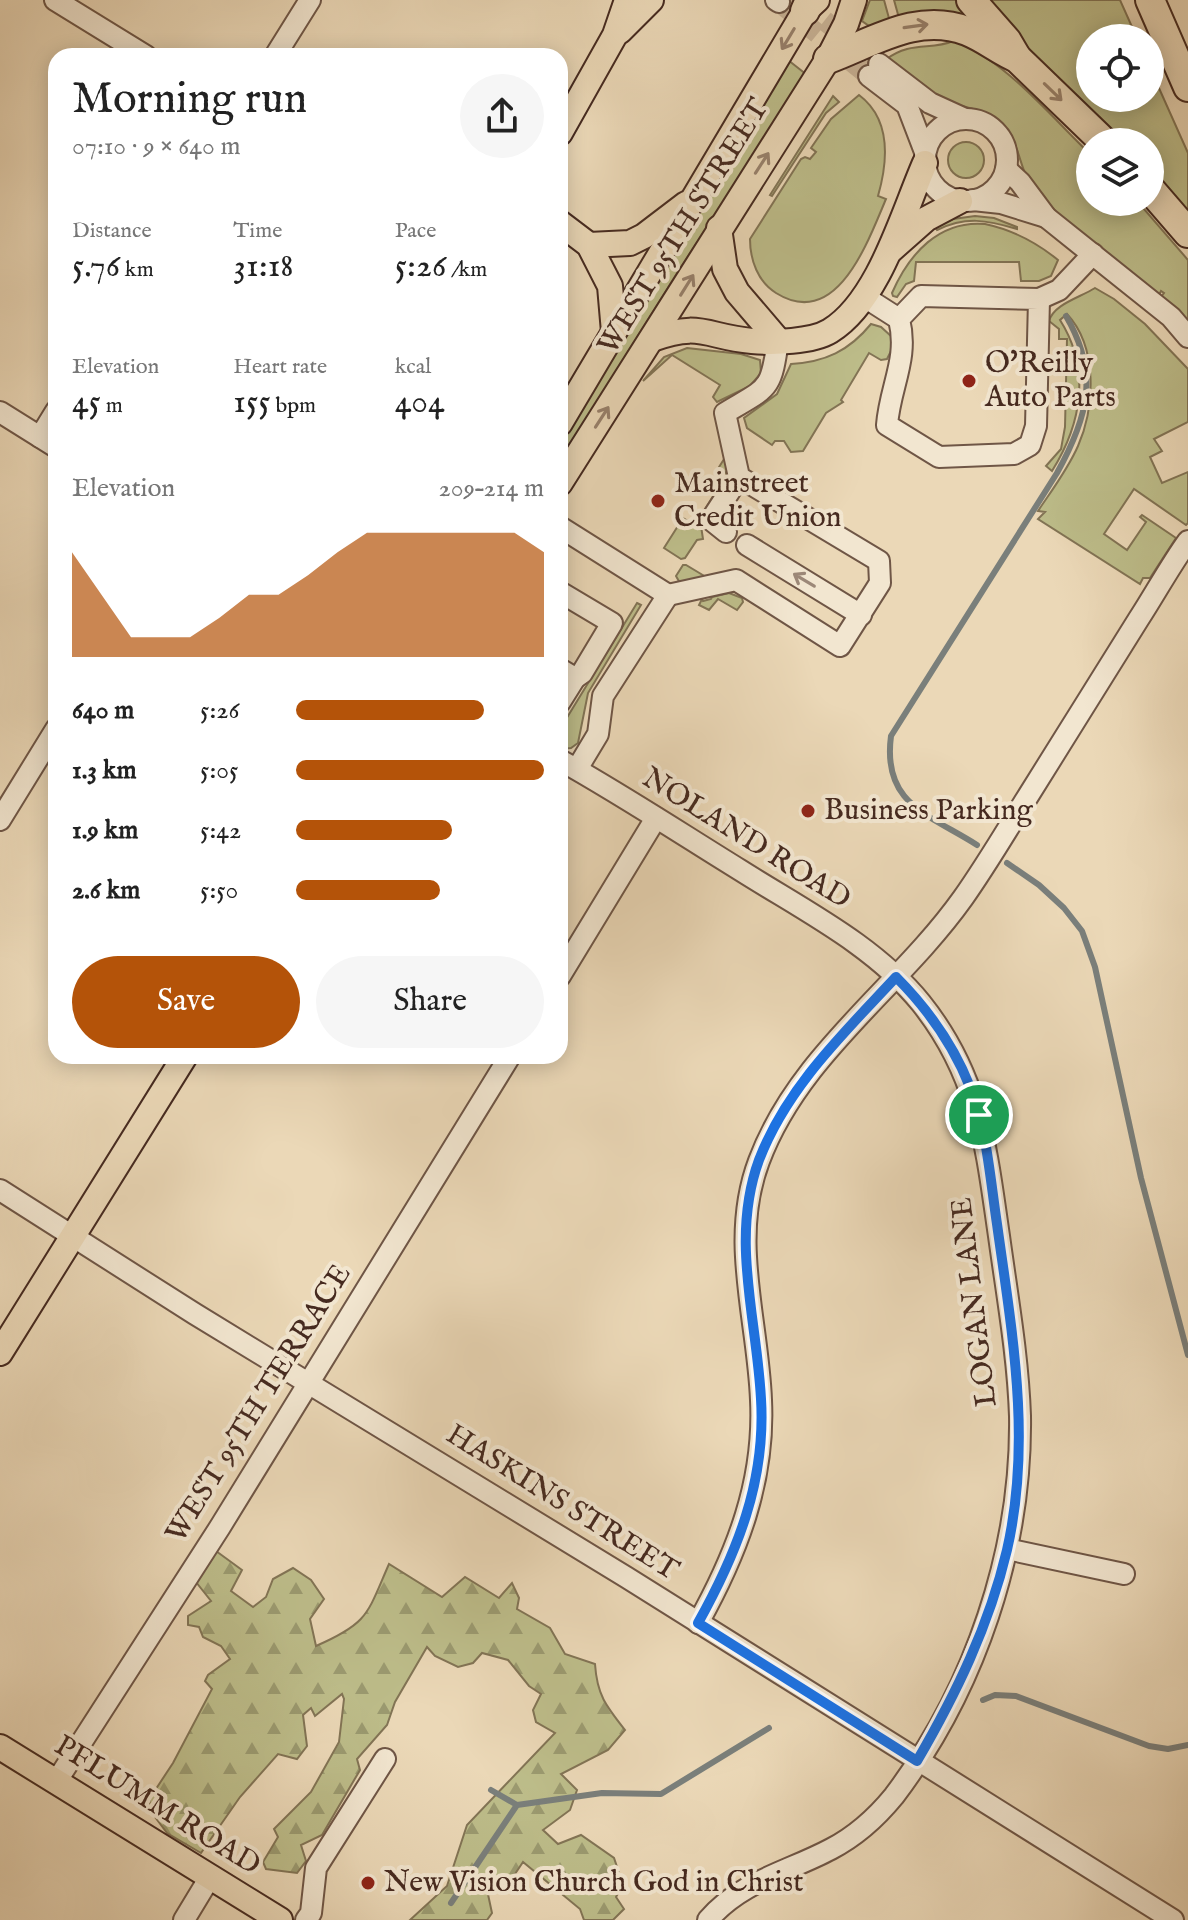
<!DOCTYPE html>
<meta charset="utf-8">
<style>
body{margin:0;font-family:"IM FELL English",serif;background:#f6f6f6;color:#222;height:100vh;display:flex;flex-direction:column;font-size:30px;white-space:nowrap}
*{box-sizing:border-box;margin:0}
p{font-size:26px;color:#767676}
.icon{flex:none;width:44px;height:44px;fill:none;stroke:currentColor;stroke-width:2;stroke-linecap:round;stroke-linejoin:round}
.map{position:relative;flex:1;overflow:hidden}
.panel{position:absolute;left:48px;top:48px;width:520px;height:1016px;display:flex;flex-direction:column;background:#fff;border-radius:24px;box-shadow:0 4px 20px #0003}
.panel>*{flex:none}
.controls{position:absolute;left:1076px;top:24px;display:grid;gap:16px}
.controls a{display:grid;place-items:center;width:88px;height:88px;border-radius:50%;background:#fff;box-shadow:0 4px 20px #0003;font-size:40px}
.pin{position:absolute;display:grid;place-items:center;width:68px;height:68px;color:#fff;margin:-34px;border:4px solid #fff;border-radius:50%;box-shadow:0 2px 8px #0007}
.round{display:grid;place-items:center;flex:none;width:84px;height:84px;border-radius:42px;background:#f6f6f6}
.headline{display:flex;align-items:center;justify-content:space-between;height:136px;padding:0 24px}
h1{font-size:44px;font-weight:600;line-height:60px}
.figures{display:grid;grid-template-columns:repeat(3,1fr);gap:12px;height:136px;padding:8px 24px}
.figures div{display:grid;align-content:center}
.figures b{font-size:34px;font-weight:600}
.figures small{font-size:22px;font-weight:400}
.figures p{font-size:22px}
.chart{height:224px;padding:16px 24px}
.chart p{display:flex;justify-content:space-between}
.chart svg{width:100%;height:144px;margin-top:8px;fill:#b45309;opacity:.7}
.action{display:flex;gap:16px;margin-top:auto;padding:16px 24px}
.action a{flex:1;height:92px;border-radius:48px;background:#b45309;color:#fff;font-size:32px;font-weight:600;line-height:92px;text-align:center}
.action a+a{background:#f6f6f6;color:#222}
ul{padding:0 24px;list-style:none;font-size:26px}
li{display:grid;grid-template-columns:128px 96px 1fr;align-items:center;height:60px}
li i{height:20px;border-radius:10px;background:#b45309}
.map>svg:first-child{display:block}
.grass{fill:#bdbd8a;stroke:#827455;stroke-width:2}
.forest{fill:url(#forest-firs);stroke:#827455;stroke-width:2}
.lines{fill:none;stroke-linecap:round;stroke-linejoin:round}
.stream{stroke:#7a7f7b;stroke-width:6}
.minor-tunnel{stroke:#cab599;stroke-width:20;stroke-dasharray:20 10;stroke-linecap:butt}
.minor-casing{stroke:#6f5646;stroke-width:24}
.major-casing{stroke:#462a20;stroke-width:28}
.highway-casing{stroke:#462a20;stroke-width:32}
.minor{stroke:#f2e6d0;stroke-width:20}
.major{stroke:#ebd8b7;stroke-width:24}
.highway{stroke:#ebd8b7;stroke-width:28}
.oneway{stroke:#98816c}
.oneway2{stroke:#9c8878}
.route-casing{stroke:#fff;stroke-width:16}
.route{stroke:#1a73e8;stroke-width:10}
.poi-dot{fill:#8f2418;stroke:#f2e6d0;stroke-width:3}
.labels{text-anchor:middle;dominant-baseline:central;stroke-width:8;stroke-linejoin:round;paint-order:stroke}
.street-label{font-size:30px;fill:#462a20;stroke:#f2e6d0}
.poi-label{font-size:30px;fill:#462a20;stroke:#f2e6d0;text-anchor:start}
</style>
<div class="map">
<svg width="1188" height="1920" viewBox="0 0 1188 1920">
<defs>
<pattern id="forest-firs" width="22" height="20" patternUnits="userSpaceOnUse" patternTransform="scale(2)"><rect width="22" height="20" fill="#bdbd8a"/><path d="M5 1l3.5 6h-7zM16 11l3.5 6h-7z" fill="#9b9a70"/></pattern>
</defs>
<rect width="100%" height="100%" fill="#ebd8b7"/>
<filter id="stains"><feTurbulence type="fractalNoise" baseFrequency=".0025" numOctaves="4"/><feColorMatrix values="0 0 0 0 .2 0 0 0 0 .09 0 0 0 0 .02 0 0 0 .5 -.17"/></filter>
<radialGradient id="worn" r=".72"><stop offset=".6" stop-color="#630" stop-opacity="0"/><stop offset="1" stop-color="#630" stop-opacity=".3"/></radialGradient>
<g class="grass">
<path d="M870 0H884L890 22 875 30 862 21Z"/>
<path d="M894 0H963L978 21 899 18Z"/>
<path d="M982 0H1120L1137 38H1090V98H1150V68L1188 153V218L1150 172V142H1122L1006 29Z"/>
<path d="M953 41C1004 58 1051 117 1090 154V202H1138L1188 260V324L1161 297 1164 293 1161 291 1159 295 1049 209 1044 202 1046 199 1043 195 1040 198C1019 177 1022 146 1004 126 986 107 959 108 936 97 918 88 901 72 885 60 912 40 930 51 953 41Z"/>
<path d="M788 60 807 75 679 270 560 461V446L572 418 716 186Z"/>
<path d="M859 95C891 119 888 161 878 196L886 199C868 241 837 331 776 293 758 282 750 260 750 239L801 159 805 157 810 159 816 152 811 148 831 119Z"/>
<path d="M833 96 839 102 826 113 772 196 770 195Z"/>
<circle cx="966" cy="160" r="18"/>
<path d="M975 216 994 218 1017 227V229C987 220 966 216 937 230L935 227 953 219Z"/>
<path d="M985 224C1013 230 1036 242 1058 260L1051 276 1039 281H1021L1019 262H916L914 281 906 284 897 297 893 296 892 293C909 254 939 220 985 224Z"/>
<path d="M1095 288 1114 299 1145 324 1188 369V422L1154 439 1162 451 1150 457 1162 483 1188 472V523L1186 525 1134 489 1104 534 1127 550 1146 522 1140 517 1142 515 1176 538 1150 578H1143L1140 584 1038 519 1045 512 1038 511C1052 490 1068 469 1078 446 1095 407 1098 347 1067 314L1060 320C1091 369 1082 423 1052 471L1046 466 1061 449 1065 427 1067 339H1059V329L1049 321C1054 304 1079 298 1095 288Z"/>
<path d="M871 324 881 327 892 337 891 351 887 359 881 360 869 353 841 400 843 402 826 413 803 451 791 452 784 441H775L772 445 747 428 744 418 777 394 791 364C825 362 849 351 871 324Z"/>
<path d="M687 348 741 354 760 360 761 373 750 386 717 402 713 397 720 385 672 355 643 381 664 357Z"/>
<path d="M726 456 730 474 702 520 701 526 703 539 697 540 685 558 681 559 664 548 683 518 695 525 727 474 719 467Z"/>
<path d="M683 565H686L706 577 680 583 676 576Z"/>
<path d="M729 593 742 598 743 602 737 610 718 599 709 610 699 605 702 599 703 601 711 599 712 597Z"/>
<path d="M637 603 641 605 588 693 578 743 571 748 560 749V729Z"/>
</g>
<path class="forest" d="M216 1551 242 1570 231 1591 253 1607 266 1597 273 1579 293 1568 311 1580 324 1599 310 1619 316 1646C369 1623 367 1614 389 1564L442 1597 465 1577 499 1598 512 1583 519 1598 517 1609 550 1628 565 1654 595 1664C597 1695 606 1706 625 1730L608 1750 561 1774 577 1790 570 1810 543 1830 558 1844 581 1835 614 1858 623 1885 616 1897 624 1909 613 1920H584L580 1909 523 1862 503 1892 486 1885 492 1913 487 1920H410L447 1886 467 1825 555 1733 536 1722 533 1710 541 1694 529 1686 508 1660 482 1653 473 1663 458 1667 435 1656 427 1647 395 1702 387 1725 357 1759 360 1770 322 1835 301 1845 306 1861 297 1873 266 1869 263 1862 278 1837 274 1829 311 1792 339 1742 344 1699 342 1694 315 1716 311 1708 303 1715 307 1746 297 1759 278 1754 240 1797 201 1853 167 1833 149 1809 150 1798 173 1763 212 1689 205 1681 208 1675 230 1659 221 1646 203 1637 199 1627 188 1625V1616L211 1601 196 1582Z"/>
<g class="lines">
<g class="stream">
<path d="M977 845C928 814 882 804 891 736L1057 473C1088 417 1100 374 1066 316"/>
<path d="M1007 863 1039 885 1064 908 1082 931 1095 967 1141 1178 1188 1355"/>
<path d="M983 1700 995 1695 1016 1696 1149 1746 1168 1749 1188 1745"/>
<path d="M491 1790 517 1805"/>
<path d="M451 1903 517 1805 602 1793 661 1794 769 1728"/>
</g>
<g class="minor-tunnel">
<path d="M779 2 869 76"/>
<path d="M801 2 879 64"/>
</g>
<g class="minor-casing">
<g id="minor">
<path d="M55 0 146 56"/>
<path d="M776 0 779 2"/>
<path d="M275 56 310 0"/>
<path d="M879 64 930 103 965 119"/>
<path d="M869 76 907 105 925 152"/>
<circle cx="966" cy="160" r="41"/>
<path d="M1006 169 1020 182 1046 217 1171 317 1188 337"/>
<path d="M973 200 1001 203 1046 217"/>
<path d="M863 296 899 319C909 359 890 386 887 425L939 457 1014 454 1030 445 1036 426 1039 299 921 296 899 319"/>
<path d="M1039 299 1059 290 1093 254"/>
<path d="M0 412 56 447"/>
<path d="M40 437 56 411"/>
<path d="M560 527 668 595 603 696 598 734 577 769"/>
<path d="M726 532 711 520 739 477"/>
<path d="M747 545 861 615"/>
<path d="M560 592 612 623 582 673 575 678"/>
<path d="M668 595 736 580 840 646 880 583 879 561 739 477 725 413C768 387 771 392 778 340"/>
<path d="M560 669 575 678 560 702"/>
<path d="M560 760C621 794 680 833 740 870 803 910 874 945 921 1003 980 1077 986 1147 999 1236 1007 1295 1018 1356 1020 1416 1022 1550 975 1689 894 1796 876 1818 856 1836 831 1849 788 1872 741 1881 708 1920"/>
<path d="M0 820 56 729"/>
<path d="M560 976 656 818"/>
<path d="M0 1190 195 1314 626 1577 1173 1920"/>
<path d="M1007 1549 1124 1574"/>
<path d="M698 1623C737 1553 765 1481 761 1400 758 1319 729 1240 759 1161 799 1054 899 988 963 898 987 864 1008 828 1030 793 1066 735 1102 678 1138 620 1155 594 1170 566 1188 541"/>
<path d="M56 1782 220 1527 510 1056"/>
<path d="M184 1920 210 1877"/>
<path d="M306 1920 311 1913 316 1868 385 1759"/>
</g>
</g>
<g class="major-casing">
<g id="major">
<path d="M620 31 651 0"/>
<path d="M560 133 615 35 627 0"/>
<path d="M560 223 589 245 610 286 614 332"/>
<path d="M719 228 725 269 737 292 778 340"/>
<path d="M589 245 630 243 644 236 686 204"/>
<path d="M891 250 926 219 960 201"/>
<path d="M652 339C701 321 706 337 752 341 773 343 812 342 830 331 879 301 903 213 925 163"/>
<path d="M560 423 805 11 817 0"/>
<path d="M560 483 828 59 846 24 854 0"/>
<path d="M0 1353 185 1056"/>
<path d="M0 1747 280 1920"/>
</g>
</g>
<g class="highway-casing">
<g id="highway">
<path d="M971 0 1007 41 1017 58 1104 142"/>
<path d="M1150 0 1188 87"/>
<path d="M805 11 810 0"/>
<path d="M828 59C874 42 917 12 967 31 985 38 1000 51 1017 58"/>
<path d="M1150 189 1188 233"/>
</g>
</g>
<use href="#minor" class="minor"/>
<use href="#major" class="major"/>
<use href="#highway" class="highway"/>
</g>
<defs><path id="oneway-shaft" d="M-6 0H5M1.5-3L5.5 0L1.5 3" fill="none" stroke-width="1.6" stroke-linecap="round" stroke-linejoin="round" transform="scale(2)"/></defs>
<g class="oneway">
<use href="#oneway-shaft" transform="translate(916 26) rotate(-8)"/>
<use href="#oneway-shaft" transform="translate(788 39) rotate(121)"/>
<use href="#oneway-shaft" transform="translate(1053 92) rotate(44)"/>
<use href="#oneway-shaft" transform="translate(762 163) rotate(-57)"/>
<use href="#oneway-shaft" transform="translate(687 285) rotate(-58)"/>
<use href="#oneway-shaft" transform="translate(602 417) rotate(-57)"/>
</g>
<use class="oneway2" href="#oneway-shaft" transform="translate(804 580) rotate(-149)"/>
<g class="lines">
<g class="route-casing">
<path id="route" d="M896 977C928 1009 953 1044 970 1087 987 1130 990 1178 997 1224 1012 1332 1032 1441 1007 1550 989 1626 956 1694 917 1761L698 1623C737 1553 766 1481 761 1399 757 1319 730 1239 759 1160 787 1087 844 1033 896 977Z"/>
</g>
<use href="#route" class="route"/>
</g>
<g class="poi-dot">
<circle cx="969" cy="381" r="8"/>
<circle cx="658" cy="501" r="8"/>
<circle cx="808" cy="811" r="8"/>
<circle cx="368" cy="1883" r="8"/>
</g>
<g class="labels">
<g class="street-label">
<text transform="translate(684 227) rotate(-58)">WEST 95TH STREET</text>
<text transform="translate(746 839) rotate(32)">NOLAND ROAD</text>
<text transform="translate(975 1302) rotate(-97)">LOGAN LANE</text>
<text transform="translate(259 1404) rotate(-58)">WEST 95TH TERRACE</text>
<text transform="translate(562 1503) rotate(32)">HASKINS STREET</text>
<text transform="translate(157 1806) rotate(32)">PFLUMM ROAD</text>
</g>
<g class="poi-label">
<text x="985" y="364">O'Reilly<tspan x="985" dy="34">Auto Parts</tspan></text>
<text x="674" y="484">Mainstreet<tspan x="674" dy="34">Credit Union</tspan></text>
<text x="824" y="811">Business Parking</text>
<text x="384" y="1883">New Vision Church God in Christ</text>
</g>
</g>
<rect width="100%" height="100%" filter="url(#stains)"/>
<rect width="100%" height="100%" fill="url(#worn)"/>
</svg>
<div class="controls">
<a><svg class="icon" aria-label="locate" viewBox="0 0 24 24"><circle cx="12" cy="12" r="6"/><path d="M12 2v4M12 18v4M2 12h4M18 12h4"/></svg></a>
<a><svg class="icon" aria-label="layers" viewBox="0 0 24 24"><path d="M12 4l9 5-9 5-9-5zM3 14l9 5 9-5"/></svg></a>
</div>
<div class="pin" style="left:979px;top:1115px;background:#1e9e55"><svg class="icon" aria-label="arrive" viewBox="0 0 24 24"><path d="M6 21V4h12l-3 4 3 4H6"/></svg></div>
<section class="panel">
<div class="headline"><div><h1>Morning run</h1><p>07:10 · 9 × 640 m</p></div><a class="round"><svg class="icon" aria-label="share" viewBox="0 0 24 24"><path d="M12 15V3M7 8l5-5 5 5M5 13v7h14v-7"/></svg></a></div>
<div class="figures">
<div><p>Distance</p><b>5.76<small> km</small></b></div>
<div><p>Time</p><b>31:18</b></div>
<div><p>Pace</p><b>5:26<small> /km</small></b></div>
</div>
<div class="figures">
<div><p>Elevation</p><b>45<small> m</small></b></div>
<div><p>Heart rate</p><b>155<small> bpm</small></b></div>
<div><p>kcal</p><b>404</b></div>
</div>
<div class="chart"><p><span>Elevation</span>209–214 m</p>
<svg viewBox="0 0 160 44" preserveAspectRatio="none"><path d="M0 44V12L10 25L20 38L30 38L40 38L50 32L60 25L70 25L80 19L90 12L100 6L110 6L120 6L130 6L140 6L150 6L160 12V44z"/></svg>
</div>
<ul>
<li><b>640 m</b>5:26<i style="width:76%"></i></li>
<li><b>1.3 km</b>5:05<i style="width:100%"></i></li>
<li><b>1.9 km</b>5:42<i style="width:63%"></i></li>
<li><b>2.6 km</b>5:50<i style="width:58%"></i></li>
</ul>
<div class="action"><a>Save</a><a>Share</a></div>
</section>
</div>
